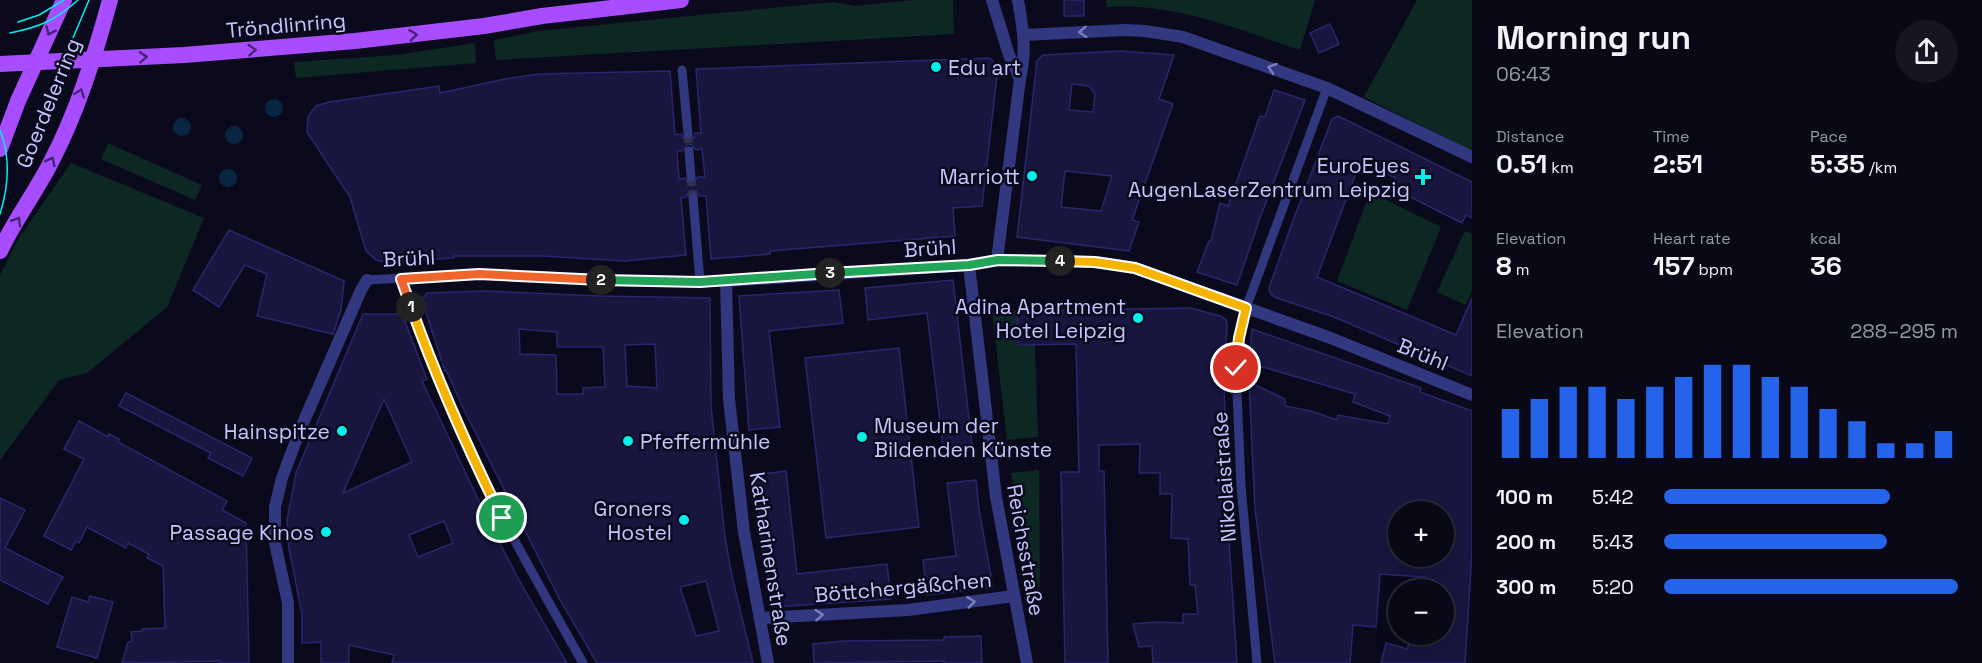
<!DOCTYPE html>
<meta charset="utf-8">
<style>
body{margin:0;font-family:"Space Grotesk",sans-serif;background:#161623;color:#f1f3f6;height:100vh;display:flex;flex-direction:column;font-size:22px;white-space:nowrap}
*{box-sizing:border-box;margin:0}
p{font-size:20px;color:#989aa1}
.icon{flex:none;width:33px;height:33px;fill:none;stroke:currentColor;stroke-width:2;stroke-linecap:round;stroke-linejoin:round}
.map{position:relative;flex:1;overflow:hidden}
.details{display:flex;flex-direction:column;background:#080816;width:510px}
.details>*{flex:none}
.tools{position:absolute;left:1388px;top:501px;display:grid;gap:12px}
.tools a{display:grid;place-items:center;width:66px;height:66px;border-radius:50%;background:#080816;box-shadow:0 6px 24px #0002,0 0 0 2px #292935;font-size:30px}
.pin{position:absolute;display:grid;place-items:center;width:51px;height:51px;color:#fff;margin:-26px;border:3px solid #fff;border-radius:50%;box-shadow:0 2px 6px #0007}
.km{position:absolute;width:30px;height:30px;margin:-15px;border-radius:50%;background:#222;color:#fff;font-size:16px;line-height:30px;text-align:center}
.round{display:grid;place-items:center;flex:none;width:63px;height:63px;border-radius:32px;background:#161623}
.summary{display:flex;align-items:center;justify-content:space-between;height:102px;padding:0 24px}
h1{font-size:33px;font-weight:600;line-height:45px}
.figures{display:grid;grid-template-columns:repeat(3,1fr);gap:9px;height:102px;padding:6px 24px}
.figures div{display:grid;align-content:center}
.figures b{font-size:26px;font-weight:600}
.figures small{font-size:16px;font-weight:400}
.figures p{font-size:16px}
.chart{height:168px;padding:12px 24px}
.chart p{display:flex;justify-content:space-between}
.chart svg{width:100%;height:108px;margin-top:6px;stroke:#2563eb;stroke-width:6}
ul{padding:0 24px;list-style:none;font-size:20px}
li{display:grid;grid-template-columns:96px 72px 1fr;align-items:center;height:45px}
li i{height:15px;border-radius:8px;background:#2563eb}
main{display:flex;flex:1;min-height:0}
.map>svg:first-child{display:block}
.green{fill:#0d2723}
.water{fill:#082642}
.building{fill:#18153f;stroke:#2b256d;stroke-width:1.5;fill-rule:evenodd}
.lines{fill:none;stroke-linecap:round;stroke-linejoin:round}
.pedestrian-tunnel{stroke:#30304a;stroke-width:9;stroke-dasharray:9 4.5;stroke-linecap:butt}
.pedestrian{stroke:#32387f;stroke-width:9}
.minor{stroke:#32387f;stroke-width:12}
.primary{stroke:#a74dff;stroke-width:16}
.tram{stroke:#00f1ec;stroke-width:1.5}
.oneway{stroke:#492577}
.oneway2{stroke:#7c7fbf}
.split-1-casing{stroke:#fff;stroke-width:12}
.split-2-casing{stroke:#fff;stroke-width:12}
.split-3-casing{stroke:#fff;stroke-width:12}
.split-4-casing{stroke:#fff;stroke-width:12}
.split-5-casing{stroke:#fff;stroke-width:12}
.split-1{stroke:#f5b400;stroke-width:8}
.split-2{stroke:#f0652b;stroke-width:8}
.split-3{stroke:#22a559;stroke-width:8}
.split-4{stroke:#22a559;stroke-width:8}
.split-5{stroke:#f5b400;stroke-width:8}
.poi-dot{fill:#00f1ec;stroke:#0b0a1d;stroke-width:2}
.labels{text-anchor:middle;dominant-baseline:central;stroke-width:5;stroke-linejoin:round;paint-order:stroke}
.street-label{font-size:21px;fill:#c6c6ff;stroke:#0b0a1d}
.poi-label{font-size:21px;fill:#c6c6ff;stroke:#0b0a1d;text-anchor:end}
</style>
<main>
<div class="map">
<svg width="1472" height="663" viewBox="0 0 1472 663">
<rect width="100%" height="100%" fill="#0b0a1d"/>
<g class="green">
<path d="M914 0H953L954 34 496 60 494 40 538 31 833 2 855 6Z"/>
<path d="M1106 0H1315L1300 50C1237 29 1175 2 1107 7Z"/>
<path d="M1417 0H1472V151L1364 97Z"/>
<path d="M475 43 476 63 296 78 294 62 397 55Z"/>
<path d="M108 143 202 185 195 200 101 159Z"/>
<path d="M71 163 204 218 167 307 87 373 59 380 0 460V275L17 241Z"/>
<path d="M1370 192 1441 227 1407 310 1337 281Z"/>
<path d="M1465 231 1472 234V290L1466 305 1437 292Z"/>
<path d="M1017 310V346L1035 345 1038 437 1007 440 992 312Z"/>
<path d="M1039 470 1040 587H1031L1011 473Z"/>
</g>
<g class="water">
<circle cx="274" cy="108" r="9"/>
<circle cx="182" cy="127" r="9"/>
<circle cx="234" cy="135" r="9"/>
<circle cx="228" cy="178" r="9"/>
</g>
<g class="building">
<rect x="1064" y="0" width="20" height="16"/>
<path d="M1330 24 1339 44 1319 53 1310 33Z"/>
<path d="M1120 51 1174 55 1159 99 1173 104 1132 220 1139 222 1129 251 1017 237 1037 61 1043 55ZM1072 84 1089 86 1095 94 1093 112 1069 110ZM1065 171 1112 176 1101 211 1061 207Z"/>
<path d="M990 58 998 67 982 206 953 208 955 236 770 251V254L711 259 706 196H700L698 193 693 190 689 192 686 197 681 198 686 255 624 261 543 256H454V258L385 262 376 260 366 251 350 197 307 132 308 117 312 111 316 106 329 102 439 86 440 93 505 79 539 74 670 71 675 135 681 134 685 140 689 141 694 137 695 133H701L696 69ZM688 144 692 145 696 150 702 149 705 177H698L692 184 688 183 685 178 679 179 677 151H682Z"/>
<path d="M1274 90 1305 100 1260 218 1237 285 1197 272 1209 241H1211L1220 203 1228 206 1260 116 1265 117Z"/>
<path d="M1338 116 1472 182V218L1466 215 1462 223 1448 216 1391 187 1396 178 1360 162 1317 277 1456 335 1472 298V376L1334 317 1274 297 1270 293 1269 288 1291 226 1332 119Z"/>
<path d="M229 230 344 281 341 310 333 334 257 316 267 274 245 265 219 307 193 290Z"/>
<path d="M953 280 972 444 943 447 927 313 868 320 865 288Z"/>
<path d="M839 290 843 323 769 331 780 427 749 430 739 296Z"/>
<path d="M485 291 599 296 710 298 711 406 725 537 732 576 753 663H597L560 600 462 406 446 370 445 371 422 300 427 293ZM519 329 557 332V347H603L605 387 583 388V394H557L556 355 520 354ZM655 344 657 388 627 386 625 345ZM706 581 719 631 696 636 680 587Z"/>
<path d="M1191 308 1220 316 1226 320 1227 325 1224 382 1229 541 1237 663H1153L1152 646 1139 647 1133 624 1157 622 1183 623V614H1198L1195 585H1190L1188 539 1171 538 1172 494H1160V473H1139L1140 444 1099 445V471H1104L1108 663H1065L1061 472H1079L1076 344 1018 345 1017 311Z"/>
<path d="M363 314H402L427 379 422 381 488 520 520 582 567 663H392L394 655 349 645V663H321V642L302 643V614L289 549 287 520 296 473ZM384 399 412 462 343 493ZM444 521 453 543 418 557 409 535Z"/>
<path d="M1252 329 1421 388 1420 392 1472 411V552L1465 663H1381L1386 643 1407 649 1411 639 1422 641V634H1443V590H1424L1425 577 1380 574 1376 627 1353 625 1350 663H1275L1255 509 1249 382 1285 399V406L1311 411 1337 420 1338 415 1388 424 1390 416 1353 402 1355 394 1249 363ZM1398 512H1443V556H1398Z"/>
<path d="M899 348 919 527 826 538 805 358Z"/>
<path d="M126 393 252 458 243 476 208 458 211 453 119 406Z"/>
<path d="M79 421 108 437 109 434 119 439 118 442 227 501 222 510 246 523 249 663H220V661L122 663 128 642 132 641 131 632 142 631V629L165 628 163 566 147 558 149 554 128 543 126 548 87 527 79 543 76 541 71 550 44 536 84 459 64 449Z"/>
<path d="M786 471 797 574 887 564 891 599 775 607 763 551 754 475Z"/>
<path d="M976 480 979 509 993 587 927 595 923 560 956 556 947 483Z"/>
<path d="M0 498 25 510 5 548 63 577 48 604 0 580Z"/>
<path d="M90 596 113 602 97 658 57 647 72 597 88 602Z"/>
<path d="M981 636 982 663H944V661L814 663 813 644 844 641 944 640V637Z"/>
</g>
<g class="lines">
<g class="pedestrian-tunnel">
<path d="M688 134 689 151"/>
<path d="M691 177 693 197"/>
</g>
<g class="pedestrian">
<path d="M682 70 688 134"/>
<path d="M689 151 691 177"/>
<path d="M693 197 700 282"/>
<path d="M401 279C418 325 434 371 453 416 491 501 537 582 583 663"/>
<path d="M367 280 479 274 632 282 726 281"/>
<path d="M1257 663 1241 486 1236 368 1239 338 1246 308 1327 88"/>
</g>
<g class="minor">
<path d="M992 0 1009 55 1020 79"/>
<path d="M1024 35 1125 30 1145 31 1183 37 1327 88 1472 157"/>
<path d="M997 260 1020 79C1027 50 1023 29 1018 0"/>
<path d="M969 265 996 497 1027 663"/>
<path d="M760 618 908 610 1014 596"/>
<path d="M288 663V603L275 543V507L282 478 300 430 361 290 367 280"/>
<path d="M768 663 744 532 729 399 726 281 969 265 997 260 1038 261 1095 262 1135 268 1328 337 1472 395"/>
</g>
<g class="primary">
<path d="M0 64 184 55 355 41 484 26 542 16 681 0"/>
<path d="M0 149 18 101 64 0"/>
<path d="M0 251C14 221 35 193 50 164 77 113 95 55 110 0"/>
</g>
<g class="tram">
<path d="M18 22 39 15 64 0"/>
<path d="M10 33C40 27 56 20 78 0"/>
<path d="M44 107 89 0"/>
<path d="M0 130C11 158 9 185 0 214"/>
</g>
</g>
<defs><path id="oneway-chevron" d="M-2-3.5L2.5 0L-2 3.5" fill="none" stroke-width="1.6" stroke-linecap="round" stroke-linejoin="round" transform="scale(1.5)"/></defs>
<g class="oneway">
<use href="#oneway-chevron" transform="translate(50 31) rotate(114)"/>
<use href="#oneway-chevron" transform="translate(413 35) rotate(-7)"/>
<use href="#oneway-chevron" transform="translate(252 50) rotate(-4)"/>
<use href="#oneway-chevron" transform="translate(143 57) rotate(-3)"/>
<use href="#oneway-chevron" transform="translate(80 93) rotate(-70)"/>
<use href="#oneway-chevron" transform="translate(51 161) rotate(-63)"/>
<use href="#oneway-chevron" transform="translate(17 221) rotate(-59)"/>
</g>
<g class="oneway2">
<use href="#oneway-chevron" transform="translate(1083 32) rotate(176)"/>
<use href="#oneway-chevron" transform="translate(1272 68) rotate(-161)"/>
<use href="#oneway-chevron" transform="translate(971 602) rotate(-7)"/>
<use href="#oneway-chevron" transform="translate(819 615) rotate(-3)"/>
</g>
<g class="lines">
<g class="split-1-casing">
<path id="split-1" d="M411 307C437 380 468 449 502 518"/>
</g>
<g class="split-2-casing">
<path id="split-2" d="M411 307 401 279 479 274 601 280"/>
</g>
<g class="split-3-casing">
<path id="split-3" d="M601 280 700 282 830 273"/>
</g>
<g class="split-4-casing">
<path id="split-4" d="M830 273 969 265 998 260 1060 261"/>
</g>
<g class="split-5-casing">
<path id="split-5" d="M1060 261 1095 262 1135 268 1246 308 1239 338 1236 368"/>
</g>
<use href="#split-1" class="split-1"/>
<use href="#split-2" class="split-2"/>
<use href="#split-3" class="split-3"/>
<use href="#split-4" class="split-4"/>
<use href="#split-5" class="split-5"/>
</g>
<g class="poi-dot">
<circle cx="936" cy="67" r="6"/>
<circle cx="1032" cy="176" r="6"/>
<path d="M1420 168h6v6h6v6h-6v6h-6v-6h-6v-6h6z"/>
<circle cx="1138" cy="318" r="6"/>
<circle cx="342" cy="431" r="6"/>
<circle cx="862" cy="437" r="6"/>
<circle cx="628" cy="441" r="6"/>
<circle cx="684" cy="520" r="6"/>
<circle cx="326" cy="532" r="6"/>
</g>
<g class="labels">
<g class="street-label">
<text transform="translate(286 25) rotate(-5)">Tröndlinring</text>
<text transform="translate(48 103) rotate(-68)">Goerdelerring</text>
<text transform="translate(930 248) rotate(-4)">Brühl</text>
<text transform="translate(409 258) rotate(-3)">Brühl</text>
<text transform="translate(1423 354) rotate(22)">Brühl</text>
<text transform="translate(1224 477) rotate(-94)">Nikolaistraße</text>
<text transform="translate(1026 550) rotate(80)">Reichsstraße</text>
<text transform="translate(771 559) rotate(81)">Katharinenstraße</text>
<text transform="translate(903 587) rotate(-5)">Böttchergäßchen</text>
</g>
<g class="poi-label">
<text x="948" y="67" text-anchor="start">Edu art</text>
<text x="1410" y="165">EuroEyes<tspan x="1410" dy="24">AugenLaserZentrum Leipzig</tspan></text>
<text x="1020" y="176">Marriott</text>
<text x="1126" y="306">Adina Apartment<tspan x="1126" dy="24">Hotel Leipzig</tspan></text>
<text x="874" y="425" text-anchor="start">Museum der<tspan x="874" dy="24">Bildenden Künste</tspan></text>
<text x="330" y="431">Hainspitze</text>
<text x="640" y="441" text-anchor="start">Pfeffermühle</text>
<text x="672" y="508">Groners<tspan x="672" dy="24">Hostel</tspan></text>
<text x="314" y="532">Passage Kinos</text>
</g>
</g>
</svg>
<div class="tools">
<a>+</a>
<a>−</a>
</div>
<div class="pin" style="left:502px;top:518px;background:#1e9e55"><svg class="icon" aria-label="arrive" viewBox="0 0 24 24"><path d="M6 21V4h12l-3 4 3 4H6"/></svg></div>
<div class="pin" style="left:1236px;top:368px;background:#d93025"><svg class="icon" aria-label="check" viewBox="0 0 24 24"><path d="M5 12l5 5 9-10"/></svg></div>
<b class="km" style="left:411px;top:307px">1</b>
<b class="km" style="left:601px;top:280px">2</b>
<b class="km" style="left:830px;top:273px">3</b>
<b class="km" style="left:1060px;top:261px">4</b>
</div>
<section class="details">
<div class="summary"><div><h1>Morning run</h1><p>06:43</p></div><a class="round"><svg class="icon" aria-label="share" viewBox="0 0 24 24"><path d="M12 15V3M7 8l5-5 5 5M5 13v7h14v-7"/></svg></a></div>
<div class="figures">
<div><p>Distance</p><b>0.51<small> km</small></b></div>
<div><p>Time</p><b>2:51</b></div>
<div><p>Pace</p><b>5:35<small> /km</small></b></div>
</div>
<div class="figures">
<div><p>Elevation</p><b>8<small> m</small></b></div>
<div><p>Heart rate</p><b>157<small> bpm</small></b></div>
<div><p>kcal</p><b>36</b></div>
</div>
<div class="chart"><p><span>Elevation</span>288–295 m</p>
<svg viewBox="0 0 160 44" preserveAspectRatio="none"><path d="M5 44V24M15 44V20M25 44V15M35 44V15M45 44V20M55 44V15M65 44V11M75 44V6M85 44V6M95 44V11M105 44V15M115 44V24M125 44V29M135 44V38M145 44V38M155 44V33"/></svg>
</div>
<ul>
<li><b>100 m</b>5:42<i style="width:77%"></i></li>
<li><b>200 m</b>5:43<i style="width:76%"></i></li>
<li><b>300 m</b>5:20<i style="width:100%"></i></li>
</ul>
</section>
</main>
